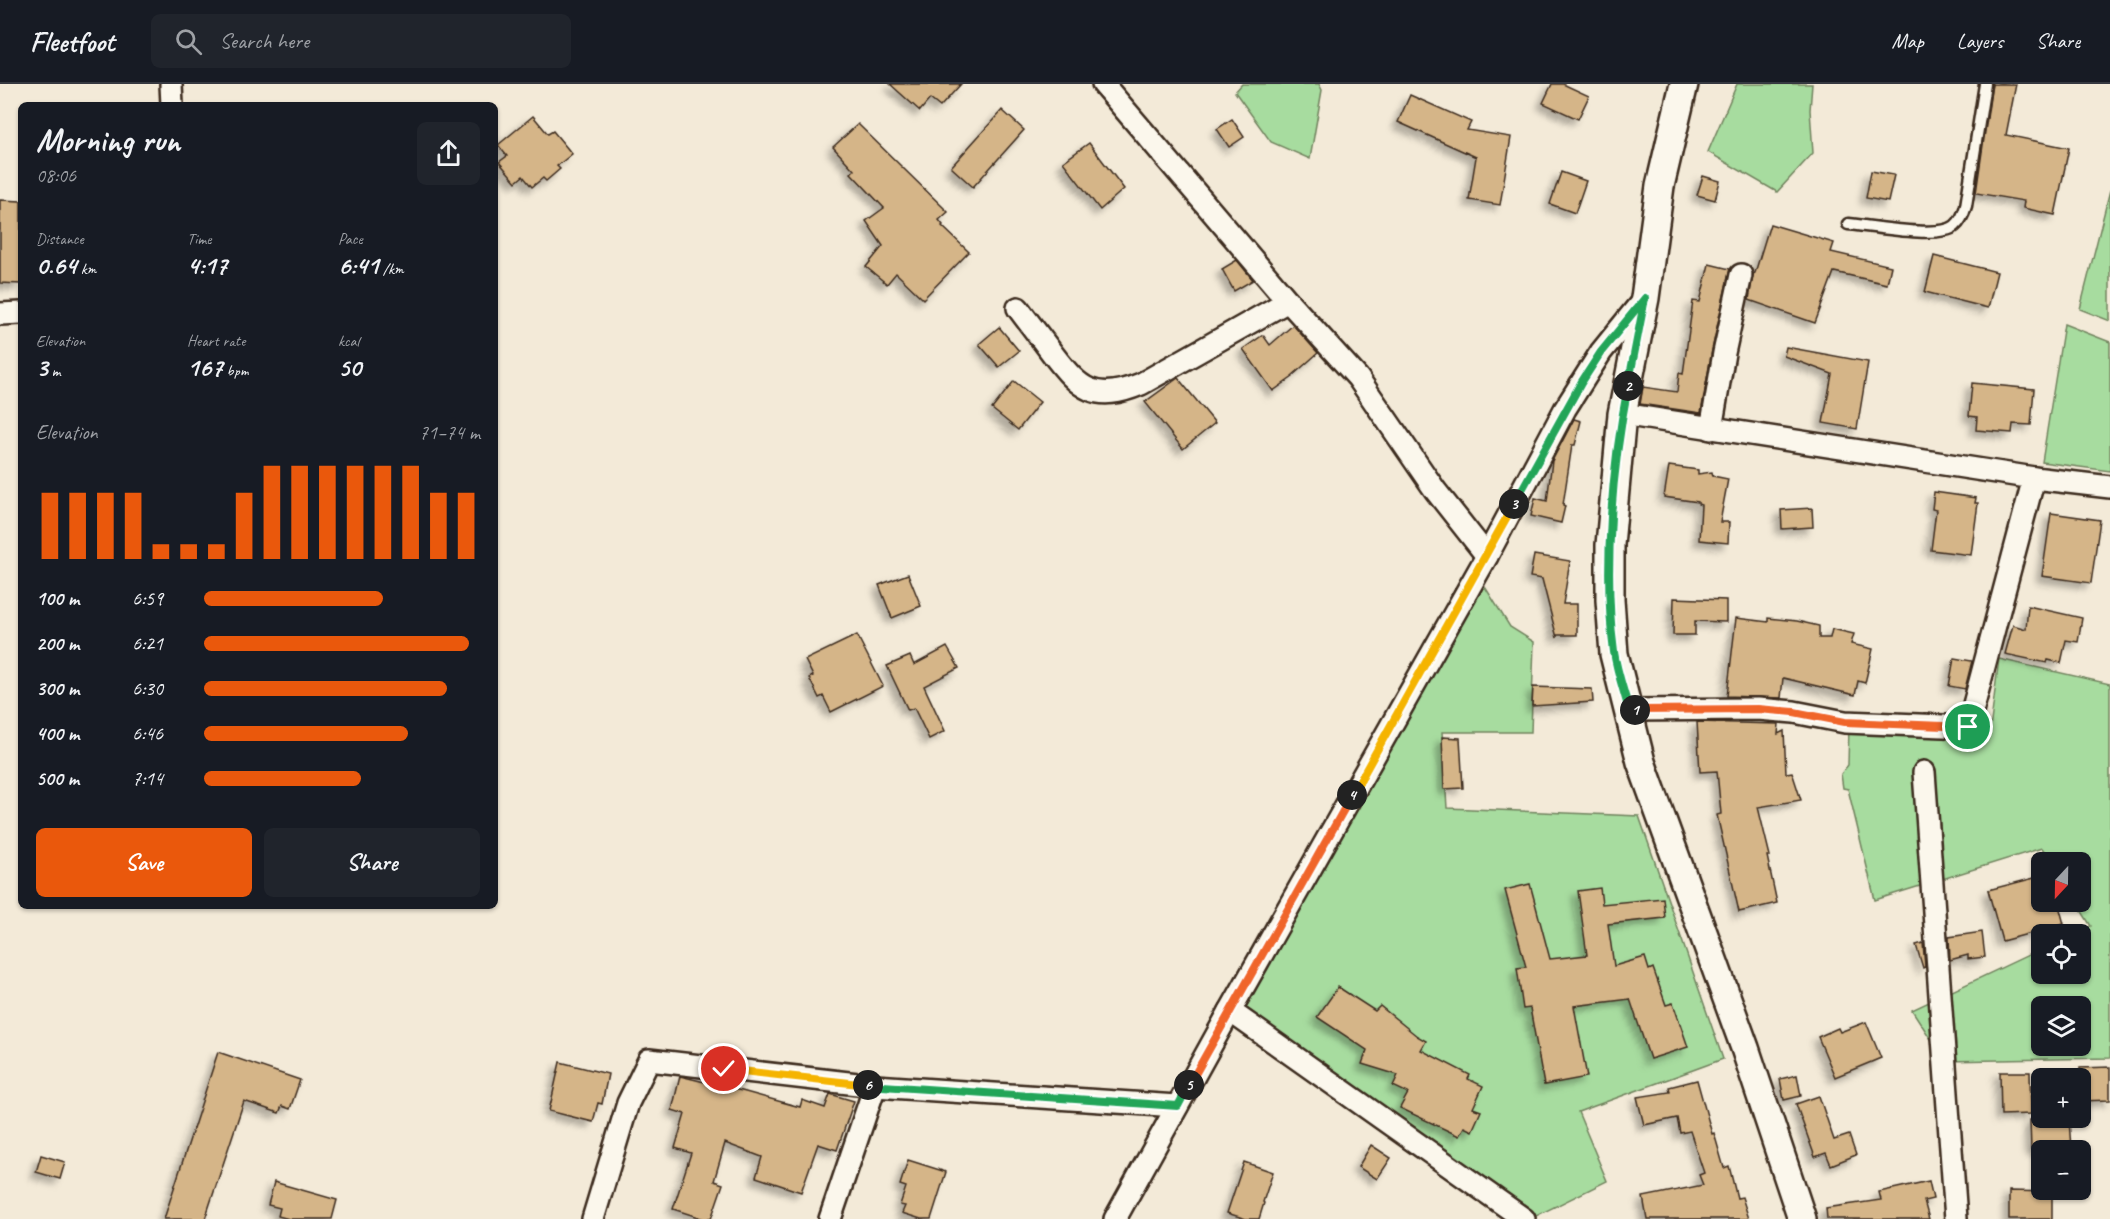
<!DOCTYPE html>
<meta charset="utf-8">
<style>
body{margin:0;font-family:Caveat,sans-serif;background:#20242c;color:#f1f3f6;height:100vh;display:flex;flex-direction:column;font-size:22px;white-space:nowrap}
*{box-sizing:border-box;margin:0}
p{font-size:20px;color:#9ea1a6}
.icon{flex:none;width:33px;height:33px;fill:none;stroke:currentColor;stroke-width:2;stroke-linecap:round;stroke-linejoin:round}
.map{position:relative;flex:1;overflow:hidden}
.details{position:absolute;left:18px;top:18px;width:480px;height:807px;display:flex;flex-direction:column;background:#171b24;border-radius:9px;box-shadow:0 2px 4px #0004}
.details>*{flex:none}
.needle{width:39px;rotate:202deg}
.controls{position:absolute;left:2031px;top:768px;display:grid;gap:12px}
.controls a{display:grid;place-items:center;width:60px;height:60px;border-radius:9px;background:#171b24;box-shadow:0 2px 4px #0004;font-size:30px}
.pin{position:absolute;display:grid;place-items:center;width:51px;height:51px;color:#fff;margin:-26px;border:3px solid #fff;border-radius:50%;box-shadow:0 2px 6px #0007}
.km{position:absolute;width:30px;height:30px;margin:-15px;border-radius:50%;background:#222;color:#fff;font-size:16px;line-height:30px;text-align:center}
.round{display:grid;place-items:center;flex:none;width:63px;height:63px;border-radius:9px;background:#20242c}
.head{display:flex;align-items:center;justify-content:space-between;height:102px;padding:0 18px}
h1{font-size:33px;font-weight:700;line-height:45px}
.stats{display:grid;grid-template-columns:repeat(3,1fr);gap:9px;height:102px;padding:6px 18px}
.stats div{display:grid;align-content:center}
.stats b{font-size:26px;font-weight:700}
.stats small{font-size:16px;font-weight:400}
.stats p{font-size:16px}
.chart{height:168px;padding:12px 18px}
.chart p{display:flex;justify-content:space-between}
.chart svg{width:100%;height:108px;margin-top:6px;stroke:#ea580c;stroke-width:6}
.primary-button{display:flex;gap:12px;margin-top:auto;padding:12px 18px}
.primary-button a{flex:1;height:69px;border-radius:9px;background:#ea580c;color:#fff;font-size:24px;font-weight:700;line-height:69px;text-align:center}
.primary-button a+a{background:#20242c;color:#f1f3f6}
ul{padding:0 18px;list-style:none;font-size:20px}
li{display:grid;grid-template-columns:96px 72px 1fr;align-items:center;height:45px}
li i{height:15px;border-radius:8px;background:#ea580c}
header{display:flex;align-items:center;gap:36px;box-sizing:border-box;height:84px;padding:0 30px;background:#171b24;border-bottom:2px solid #363941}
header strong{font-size:28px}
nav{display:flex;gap:33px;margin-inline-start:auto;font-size:21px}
.search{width:420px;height:54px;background:#20242c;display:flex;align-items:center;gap:15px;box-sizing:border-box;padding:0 21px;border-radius:9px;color:#9ea1a6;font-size:22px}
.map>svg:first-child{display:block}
.green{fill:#a7dc9f;stroke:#71835e;stroke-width:1.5;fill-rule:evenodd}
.building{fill:#d5b588;stroke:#3b2a1e;stroke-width:1.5;filter:url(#shadow)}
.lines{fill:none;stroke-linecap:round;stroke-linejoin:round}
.service-casing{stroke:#3b2a1e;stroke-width:15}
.minor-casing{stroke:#3b2a1e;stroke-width:26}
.tertiary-casing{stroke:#3b2a1e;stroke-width:32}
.service{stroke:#fbf7ec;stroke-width:10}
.minor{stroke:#fbf7ec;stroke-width:21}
.tertiary{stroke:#fbf7ec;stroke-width:27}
.split-1-casing{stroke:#fff;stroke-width:12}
.split-2-casing{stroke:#fff;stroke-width:12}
.split-3-casing{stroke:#fff;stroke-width:12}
.split-4-casing{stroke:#fff;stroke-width:12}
.split-5-casing{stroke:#fff;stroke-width:12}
.split-6-casing{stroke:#fff;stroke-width:12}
.split-7-casing{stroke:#fff;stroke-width:12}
.split-1{stroke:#f0652b;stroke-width:8}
.split-2{stroke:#22a559;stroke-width:8}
.split-3{stroke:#22a559;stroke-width:8}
.split-4{stroke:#f5b400;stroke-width:8}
.split-5{stroke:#f0652b;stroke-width:8}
.split-6{stroke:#22a559;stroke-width:8}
.split-7{stroke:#f5b400;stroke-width:8}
</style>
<header>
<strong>Fleetfoot</strong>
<div class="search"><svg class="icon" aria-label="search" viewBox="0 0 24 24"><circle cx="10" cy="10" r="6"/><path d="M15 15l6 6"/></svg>Search here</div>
<nav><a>Map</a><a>Layers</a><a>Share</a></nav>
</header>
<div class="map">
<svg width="2110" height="1135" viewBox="0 0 2110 1135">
<defs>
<filter id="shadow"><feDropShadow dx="-5.5" dy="5.5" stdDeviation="3" flood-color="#0004"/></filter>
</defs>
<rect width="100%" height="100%" fill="#f3ead8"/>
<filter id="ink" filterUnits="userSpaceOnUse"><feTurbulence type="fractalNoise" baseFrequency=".0167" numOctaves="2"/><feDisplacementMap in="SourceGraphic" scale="12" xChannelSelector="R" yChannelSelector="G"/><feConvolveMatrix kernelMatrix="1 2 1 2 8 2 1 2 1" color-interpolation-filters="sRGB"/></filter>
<g filter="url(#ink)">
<g class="green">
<path d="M1242 0H1319L1322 6 1310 75 1271 58 1235 8Z"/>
<path d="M1737 0H1812L1810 26 1813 69 1777 108 1708 68Z"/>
<path d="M2110 106V237L2080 225Z"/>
<path d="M2064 240 2110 258V387L2042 378Z"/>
<path d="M1472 482 1510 543 1534 558 1531 648H1442L1447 724 1639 732 1723 975 1578 1028 1607 1097 1530 1135 1229 919Z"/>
<path d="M1999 575 2110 600V974L1945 977 1912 926 2041 865 2042 890H2080V850H2074L2091 842 2076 818H2080V778H2052L2042 764 1875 816 1848 705 1843 704 1841 690 1848 681 1849 642 1928 637 1990 646ZM2042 922H2080V962H2042Z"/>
</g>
<g class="building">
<path d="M890 0H961L940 23 930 15 920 27Z"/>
<path d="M1552 0H1563L1589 12 1578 35 1543 19Z"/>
<path d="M1992 0H2016L2006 51 2069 64 2055 131 2023 124 2024 117 1976 109Z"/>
<path d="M1410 11 1471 38 1467 46 1511 53 1500 121 1469 116 1476 73 1398 38Z"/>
<path d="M1002 26 1024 46 973 103 951 83Z"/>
<path d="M533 32 548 50 553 47 572 70 557 82 560 85 546 97 543 94 532 103 523 92 516 98 499 78 507 72 498 61Z"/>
<path d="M1232 35 1244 53 1229 63 1217 45Z"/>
<path d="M858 40 948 128 939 136 943 141 942 142 969 168 923 215 896 189 887 200 866 183 883 162 866 137 884 124 851 89 854 86 833 63Z"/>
<path d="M1089 59 1124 105 1100 126 1063 78Z"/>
<path d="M1871 87 1894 91 1888 118 1866 114Z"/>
<path d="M1561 88 1586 97 1575 129 1550 120Z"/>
<path d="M1703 92 1720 97 1715 116 1697 111Z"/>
<path d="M0 116 21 117V200L0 199Z"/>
<path d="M1770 140 1834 159 1831 168 1891 182 1887 200 1834 188 1815 239 1749 216 1753 190 1755 189Z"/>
<path d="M1934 172 1997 188 1988 224 1925 208Z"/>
<path d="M1237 176 1253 196 1234 207 1222 185Z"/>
<path d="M1709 180 1730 185 1712 266 1701 329 1640 320 1643 303 1677 308 1679 289 1683 290 1693 217 1700 218Z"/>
<path d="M1293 241 1318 269 1292 292 1293 293 1273 307 1243 265 1263 251 1270 261Z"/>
<path d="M999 243 1019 267 999 283 979 260Z"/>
<path d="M1786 263 1868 278 1857 345 1823 339 1832 290 1784 272Z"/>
<path d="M1178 294 1215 339 1183 365 1145 318Z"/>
<path d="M1014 297 1040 318 1018 346 992 325Z"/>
<path d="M1972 299 2034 305 2031 341 2013 340 2012 349 1976 346 1977 333 1969 332Z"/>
<path d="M1574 335 1581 337 1575 361H1572L1563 421 1565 422 1561 439 1531 432 1535 414 1547 417 1552 377Z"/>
<path d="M1669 382 1698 386V390L1712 388 1713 392 1728 395 1720 438H1729L1728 459 1699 456 1701 421 1698 420V418L1664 413Z"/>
<path d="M1934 408 1976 414 1975 419H1978L1971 471 1931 466 1936 426 1932 425Z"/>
<path d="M1812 424 1813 443 1782 445 1781 426Z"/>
<path d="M2051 429 2100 436 2091 499 2042 492Z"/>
<path d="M1534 471 1570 477 1563 520H1577V551H1557V554L1542 495 1530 493Z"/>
<path d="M908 490 921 522 892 534 879 501Z"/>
<path d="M1674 514 1726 516V538L1695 537V551H1673Z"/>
<path d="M2028 522 2082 534 2078 558 2066 556 2061 579 2048 576 2047 579 2005 570 2013 541 2026 545Z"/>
<path d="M1736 534 1768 538V534L1797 537 1819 542V554H1830L1832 545 1854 550 1851 560 1873 565 1865 599 1858 597 1855 611 1783 594 1781 614 1727 612Z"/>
<path d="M857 551 883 602 831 628 823 612 819 614 809 594 813 592 805 576Z"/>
<path d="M947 563 959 584 924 602 945 647 929 655 914 624 908 626 887 582 910 572 914 581Z"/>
<path d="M1954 574 1972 577 1965 605 1949 602Z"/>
<path d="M1533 603 1592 605 1593 618 1532 622Z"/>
<path d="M1697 638 1779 640 1778 650 1784 647 1786 689 1792 688 1801 716 1758 723 1770 772H1767L1777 819 1739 828 1717 731 1721 730 1717 687 1700 688Z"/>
<path d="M1442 653 1460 654 1463 704 1444 705Z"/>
<path d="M2042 792V818H2058L2064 840 2002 857 1988 806Z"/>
<path d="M1530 800 1550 875 1587 871 1578 807 1600 804 1602 820 1663 814 1665 834 1608 840 1614 882 1645 873 1649 886 1653 884 1666 921 1673 919 1688 963 1650 975 1630 915 1574 922 1587 993 1544 1001 1530 924 1523 925 1517 884 1526 883 1505 806Z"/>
<path d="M1982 848 1985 873 1968 875V871L1950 876 1949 853Z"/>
<path d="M1923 859 1925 883 1923 884 1916 861Z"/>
<path d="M1338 903 1375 927 1380 922 1417 952 1426 957 1421 966 1470 991 1468 995 1483 1002 1473 1024 1481 1027 1472 1047 1464 1043 1459 1052 1400 1024 1408 1009 1393 1002 1398 991 1362 980 1367 966 1317 933Z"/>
<path d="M1866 938 1881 974 1835 993 1818 953 1838 944 1840 948Z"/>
<path d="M218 968 300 996 290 1025 282 1022 279 1029 244 1017 205 1135H164Z"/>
<path d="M560 978 608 990 602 1020 598 1019 593 1038 549 1027Z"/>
<path d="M2110 983V1016L2080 1017V984Z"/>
<path d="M2000 988H2030L2031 1030 2001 1031Z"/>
<path d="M1797 991 1801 1012 1784 1016 1780 995Z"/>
<path d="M680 992 742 1007 800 1023 802 1016 825 1024 830 1010 854 1017 837 1066 818 1060 801 1108 756 1093 762 1073 725 1059 714 1097 723 1100 711 1135H704L673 1125 691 1069 675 1064 685 1030 672 1026Z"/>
<path d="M1697 996 1712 1050 1714 1049 1724 1084 1729 1082 1737 1114 1742 1113 1749 1135H1647L1643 1113 1703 1101 1699 1091 1704 1089 1690 1047 1680 1049 1677 1034 1644 1041 1637 1013 1670 1008 1669 1003Z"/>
<path d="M1819 1012 1834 1056 1849 1051 1856 1071 1831 1081 1826 1069 1815 1073 1796 1020Z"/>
<path d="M2069 1035 2071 1066H2031L2030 1036Z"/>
<path d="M1371 1061 1391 1074 1377 1095 1358 1083Z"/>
<path d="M41 1071 65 1078 60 1095 36 1088Z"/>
<path d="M908 1076 946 1088 931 1135H921L902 1129 905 1122 900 1121 906 1103 900 1101Z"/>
<path d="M1244 1078 1273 1088 1263 1118 1264 1119 1259 1135H1246L1227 1129Z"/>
<path d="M1929 1097 1933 1115 1924 1117 1929 1135H1827L1826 1124 1881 1116 1879 1108Z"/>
<path d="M274 1098 337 1116 332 1135H289L278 1132 280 1124 268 1121Z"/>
<path d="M2009 1107 2052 1108V1135H2009Z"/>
</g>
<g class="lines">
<g class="service-casing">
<path id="service" d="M1848 140C1871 142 1939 155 1955 142 1961 137 1964 129 1966 122L1985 0"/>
</g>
<g class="minor-casing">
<g id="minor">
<path d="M171 0 172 21"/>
<path d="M1103 0 1288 217 1358 294 1435 406 1487 472"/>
<path d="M1018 224C1029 239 1041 254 1052 269 1080 306 1095 319 1141 300L1288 217"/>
<path d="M0 230 21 229"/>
<path d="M1622 330 2034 394 2110 403"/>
<path d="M1711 345 1724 269 1741 191"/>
<path d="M1629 626 1758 625 1794 628 1845 638 1968 643 2034 394"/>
<path d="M1924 688 1956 1135"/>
<path d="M1230 927 1524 1135"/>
<path d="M593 1135 628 1019 649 976 875 1002 1177 1022"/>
<path d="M830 1135 875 1002"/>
<path d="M1115 1135 1230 927 1487 472 1565 325 1601 268 1644 215"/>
</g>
</g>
<g class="tertiary-casing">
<path id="tertiary" d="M1684 0 1660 102 1645 214 1622 330 1610 461V516L1614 570 1641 678 1745 964 1802 1135"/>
</g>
<use href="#service" class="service"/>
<use href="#minor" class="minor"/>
<use href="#tertiary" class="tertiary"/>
</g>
</g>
<g class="lines" filter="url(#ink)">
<g class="split-1-casing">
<path id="split-1" d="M1635 626 1758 625 1794 628 1845 638 1968 643"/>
</g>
<g class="split-2-casing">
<path id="split-2" d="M1628 302C1612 383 1603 487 1614 568 1617 588 1624 607 1629 626H1635"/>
</g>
<g class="split-3-casing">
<path id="split-3" d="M1514 420 1581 299 1601 268 1645 214 1628 302"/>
</g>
<g class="split-4-casing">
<path id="split-4" d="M1352 711 1514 420"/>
</g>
<g class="split-5-casing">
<path id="split-5" d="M1189 1001 1352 711"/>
</g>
<g class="split-6-casing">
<path id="split-6" d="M868 1001 1178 1022 1189 1001"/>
</g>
<g class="split-7-casing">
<path id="split-7" d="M724 985 868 1001"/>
</g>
<use href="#split-1" class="split-1"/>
<use href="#split-2" class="split-2"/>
<use href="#split-3" class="split-3"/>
<use href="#split-4" class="split-4"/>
<use href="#split-5" class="split-5"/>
<use href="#split-6" class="split-6"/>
<use href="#split-7" class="split-7"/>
</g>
</svg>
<div class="controls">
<a><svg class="needle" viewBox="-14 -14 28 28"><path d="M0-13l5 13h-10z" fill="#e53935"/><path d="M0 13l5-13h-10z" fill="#9ea1a6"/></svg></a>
<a><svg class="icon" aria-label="locate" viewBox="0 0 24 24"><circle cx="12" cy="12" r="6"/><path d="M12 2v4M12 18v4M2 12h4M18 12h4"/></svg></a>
<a><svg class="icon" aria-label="layers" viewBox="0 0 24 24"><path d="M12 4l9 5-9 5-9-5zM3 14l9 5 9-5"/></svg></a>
<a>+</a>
<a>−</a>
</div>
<div class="pin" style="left:1968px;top:643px;background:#1e9e55"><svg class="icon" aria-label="arrive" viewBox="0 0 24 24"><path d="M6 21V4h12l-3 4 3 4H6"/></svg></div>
<div class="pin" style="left:724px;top:985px;background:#d93025"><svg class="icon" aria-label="check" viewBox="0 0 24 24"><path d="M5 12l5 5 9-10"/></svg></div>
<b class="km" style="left:1635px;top:626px">1</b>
<b class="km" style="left:1628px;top:302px">2</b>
<b class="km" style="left:1514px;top:420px">3</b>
<b class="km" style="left:1352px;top:711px">4</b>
<b class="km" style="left:1189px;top:1001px">5</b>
<b class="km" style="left:868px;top:1001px">6</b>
<section class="details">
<div class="head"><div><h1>Morning run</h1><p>08:06</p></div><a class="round"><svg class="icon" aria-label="share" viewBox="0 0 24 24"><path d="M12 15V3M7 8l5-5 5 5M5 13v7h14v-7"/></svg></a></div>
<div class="stats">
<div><p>Distance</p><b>0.64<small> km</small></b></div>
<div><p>Time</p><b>4:17</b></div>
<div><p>Pace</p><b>6:41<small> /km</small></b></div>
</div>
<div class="stats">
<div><p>Elevation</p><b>3<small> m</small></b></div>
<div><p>Heart rate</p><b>167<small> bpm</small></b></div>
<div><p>kcal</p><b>50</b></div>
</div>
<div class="chart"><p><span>Elevation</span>71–74 m</p>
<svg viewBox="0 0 160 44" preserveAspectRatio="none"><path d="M5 44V17M15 44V17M25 44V17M35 44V17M45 44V38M55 44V38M65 44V38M75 44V17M85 44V6M95 44V6M105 44V6M115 44V6M125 44V6M135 44V6M145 44V17M155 44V17"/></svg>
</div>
<ul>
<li><b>100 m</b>6:59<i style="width:65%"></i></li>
<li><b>200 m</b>6:21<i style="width:96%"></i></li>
<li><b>300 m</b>6:30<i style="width:88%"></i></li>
<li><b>400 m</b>6:46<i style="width:74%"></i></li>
<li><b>500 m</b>7:14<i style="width:57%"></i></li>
</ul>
<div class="primary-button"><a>Save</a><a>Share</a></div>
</section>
</div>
